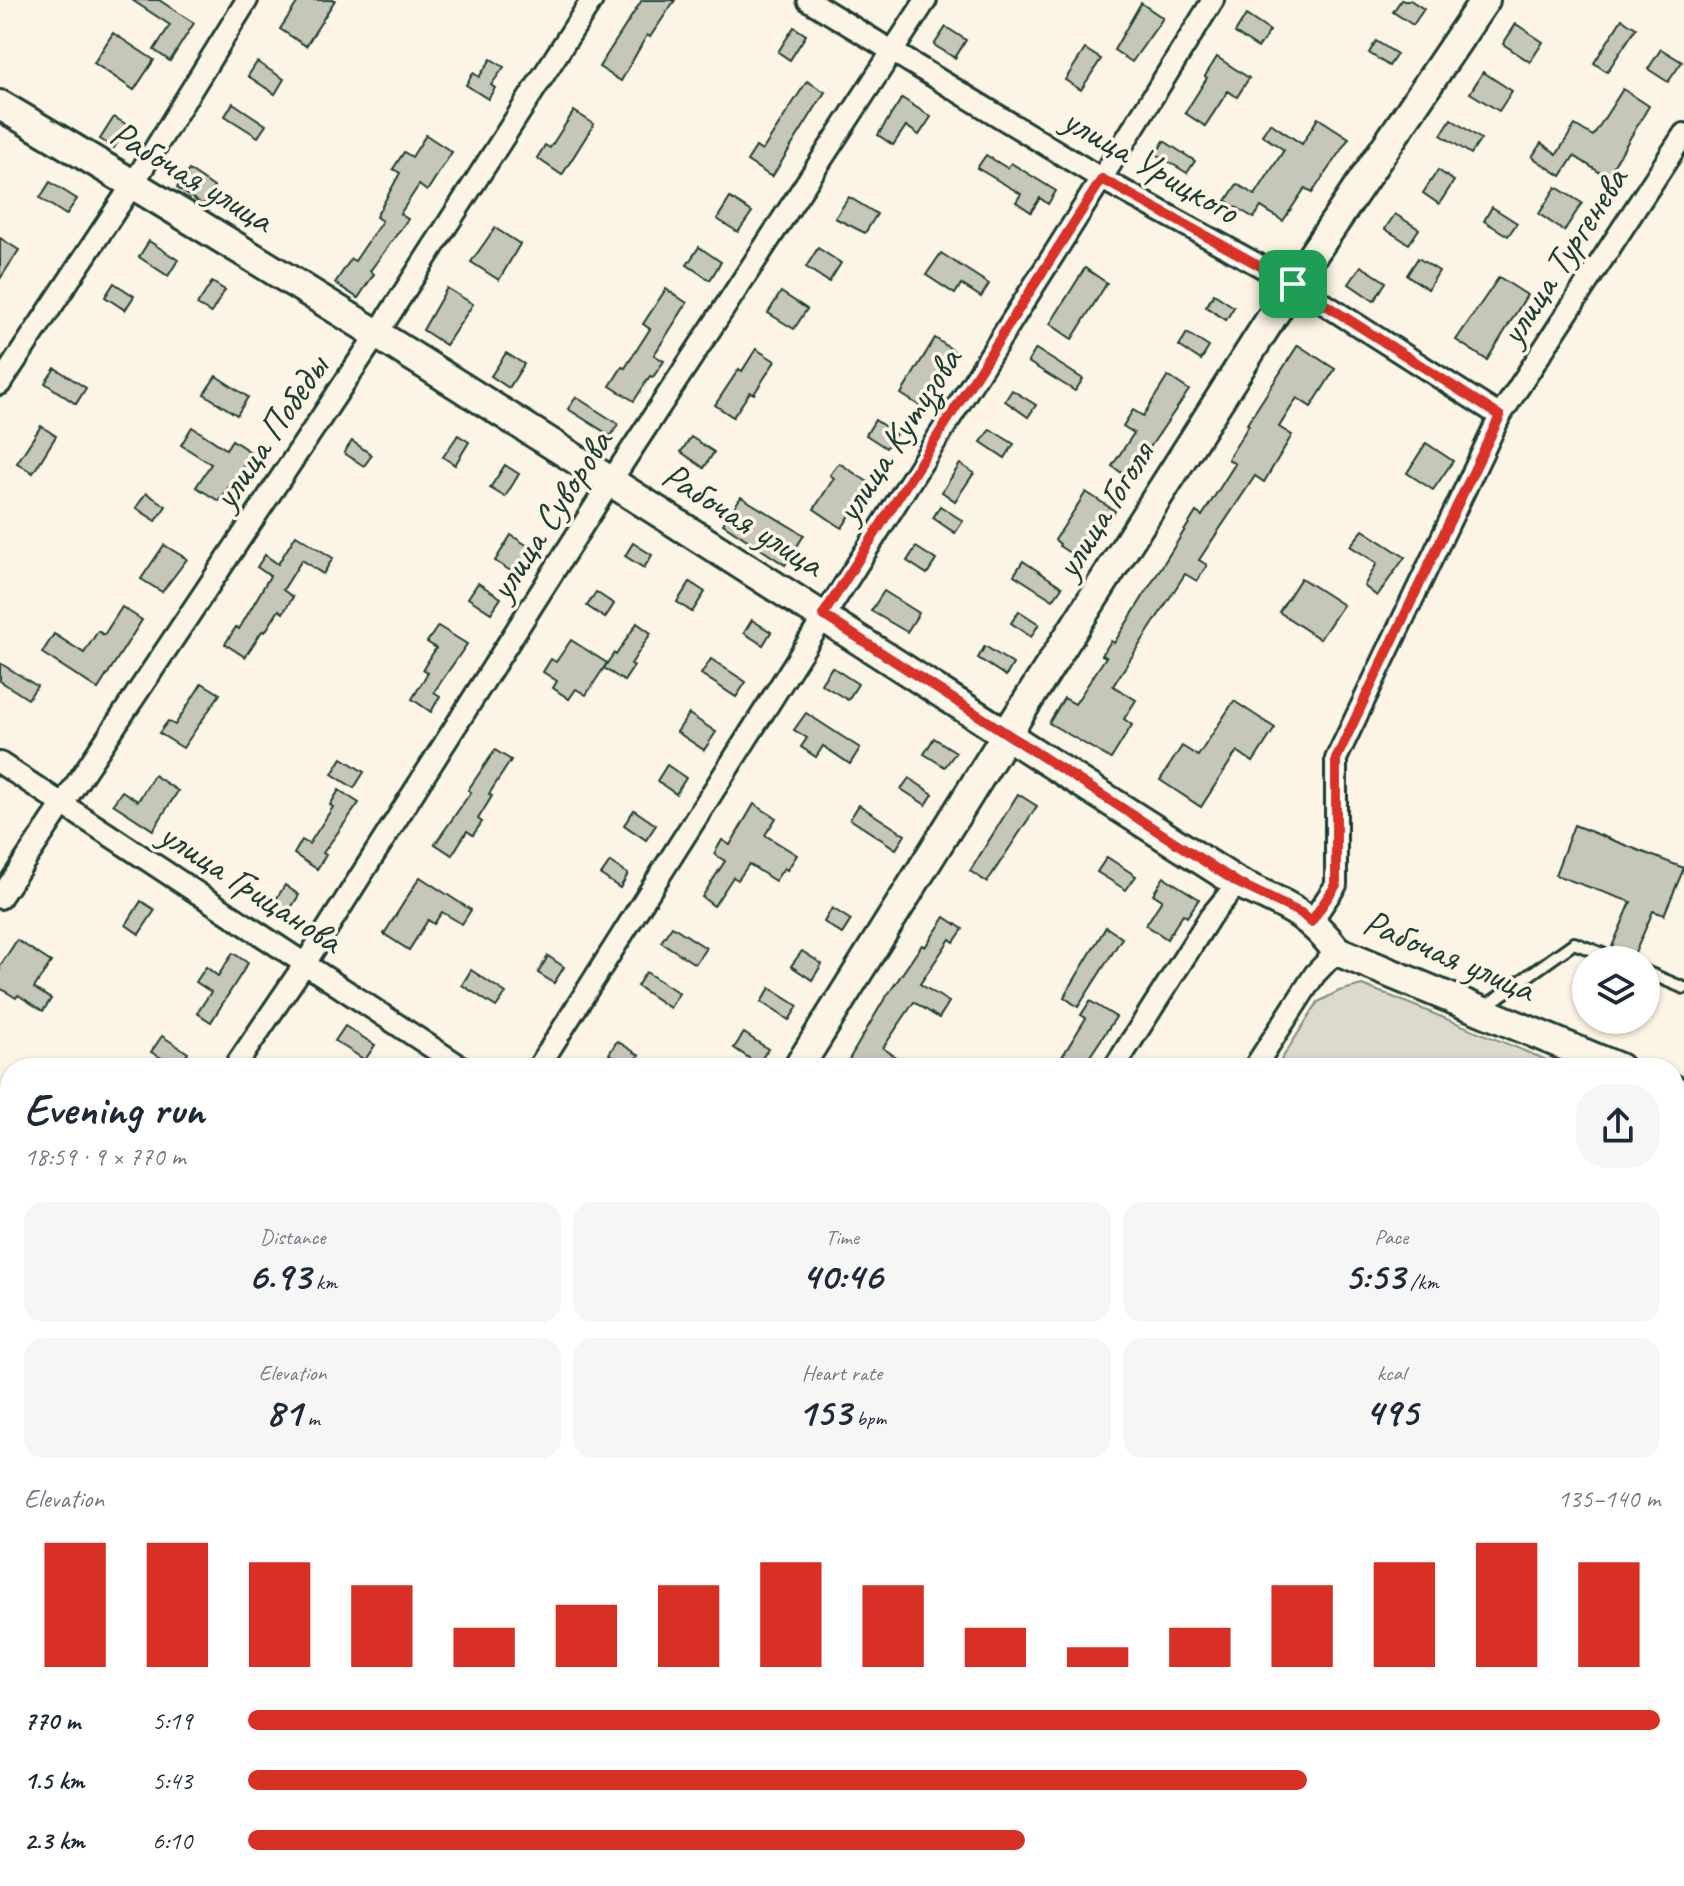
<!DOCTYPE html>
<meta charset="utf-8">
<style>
body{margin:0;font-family:Caveat,sans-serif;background:#f6f6f7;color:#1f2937;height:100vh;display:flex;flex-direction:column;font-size:30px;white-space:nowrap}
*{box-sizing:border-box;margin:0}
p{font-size:26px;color:#747a83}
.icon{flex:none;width:44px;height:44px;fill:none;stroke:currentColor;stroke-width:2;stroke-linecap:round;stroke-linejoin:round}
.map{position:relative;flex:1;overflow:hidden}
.side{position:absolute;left:0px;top:1058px;width:1684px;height:828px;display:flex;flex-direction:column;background:#fff;border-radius:32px 32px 0 0;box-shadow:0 2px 6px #0004}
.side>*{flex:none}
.tools{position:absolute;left:1572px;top:946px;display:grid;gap:16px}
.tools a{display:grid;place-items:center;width:88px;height:88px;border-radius:50%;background:#fff;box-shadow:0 2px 6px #0004;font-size:40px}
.pin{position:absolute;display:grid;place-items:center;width:68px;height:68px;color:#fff;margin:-34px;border-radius:16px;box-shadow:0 4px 12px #0006}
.round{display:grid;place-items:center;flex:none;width:84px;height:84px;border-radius:32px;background:#f6f6f7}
.overview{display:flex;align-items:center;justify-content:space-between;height:136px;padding:0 24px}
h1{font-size:44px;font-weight:700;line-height:60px}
.metrics{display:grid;grid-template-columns:repeat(3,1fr);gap:12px;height:136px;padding:8px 24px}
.metrics div{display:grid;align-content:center;border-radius:20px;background:#f6f6f7;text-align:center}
.metrics b{font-size:40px;font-weight:700}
.metrics small{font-size:22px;font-weight:400}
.metrics p{font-size:22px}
.chart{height:224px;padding:16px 24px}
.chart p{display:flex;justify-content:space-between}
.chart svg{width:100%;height:144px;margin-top:8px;stroke:#d93025;stroke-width:6}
ul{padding:0 24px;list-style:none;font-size:26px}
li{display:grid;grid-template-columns:128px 96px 1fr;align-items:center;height:60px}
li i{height:20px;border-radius:10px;background:#d93025}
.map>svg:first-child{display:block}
.green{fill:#dcdacc;stroke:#7e8c80;stroke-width:2}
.building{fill:#c5c7b9;stroke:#1f3d34;stroke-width:2}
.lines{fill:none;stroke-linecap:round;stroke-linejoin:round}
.lane-casing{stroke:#1f3d34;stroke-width:16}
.street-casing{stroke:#1f3d34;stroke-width:26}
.secondary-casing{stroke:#1f3d34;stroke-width:34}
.lane{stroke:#fcf5e5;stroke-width:10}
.street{stroke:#fcf5e5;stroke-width:20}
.secondary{stroke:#fcf5e5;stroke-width:28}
.route-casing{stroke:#fff;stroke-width:16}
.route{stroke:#d93025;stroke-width:10}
.labels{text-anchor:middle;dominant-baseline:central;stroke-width:7;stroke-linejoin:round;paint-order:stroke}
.street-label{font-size:38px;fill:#1f3d34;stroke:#fcf5e5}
</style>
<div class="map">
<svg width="1684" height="1886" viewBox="0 0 1684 1886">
<rect width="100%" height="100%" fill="#fcf5e5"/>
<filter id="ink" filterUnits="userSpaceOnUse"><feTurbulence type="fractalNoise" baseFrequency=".0125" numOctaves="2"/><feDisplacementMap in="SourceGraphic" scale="16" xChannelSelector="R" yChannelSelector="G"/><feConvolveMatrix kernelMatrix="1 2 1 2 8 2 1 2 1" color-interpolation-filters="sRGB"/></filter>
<g filter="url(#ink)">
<g class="green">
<path d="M1362 985 1388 995 1566 1068H1276L1318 1002 1339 991Z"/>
<path d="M1674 1112 1684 1116V1707L1674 1706Z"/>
<path d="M1674 1749 1684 1750V1886H970L976 1876H1674Z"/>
</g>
<g class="building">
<path d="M132 0H159L194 23 170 61 154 50 170 25Z"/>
<path d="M299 0H335L306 46 280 29Z"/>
<path d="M642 0H675L650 37 647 35 621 81 599 67Z"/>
<path d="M1401 0H1410L1424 9 1413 25 1393 12Z"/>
<path d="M1141 3 1163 18 1132 62 1114 50Z"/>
<path d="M1246 15 1270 31 1258 48 1235 33Z"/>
<path d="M1622 19 1636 28 1607 72 1594 63Z"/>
<path d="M1516 24 1543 42 1530 62 1503 44Z"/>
<path d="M794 27 806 35 790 60 778 52Z"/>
<path d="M946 27 966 40 955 58 934 45Z"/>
<path d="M113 33 154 60 134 90 94 63Z"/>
<path d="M1376 41 1397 54 1389 66 1369 53Z"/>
<path d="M1085 49 1101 59 1081 90 1065 80Z"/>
<path d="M1661 49 1682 62 1668 82 1648 69Z"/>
<path d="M1217 57 1249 78 1237 97 1228 91 1205 126 1185 113 1207 78 1205 76Z"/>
<path d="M491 59 504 67 491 85 495 88 488 99 466 85 473 73 479 77Z"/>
<path d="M257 62 284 79 275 94 248 76Z"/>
<path d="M1483 72 1512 91 1499 111 1470 93Z"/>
<path d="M807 81 825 92 772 177 747 161 756 147 762 151Z"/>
<path d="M1623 89 1649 106 1607 177 1574 156 1561 176 1532 157 1541 143 1557 154 1575 125 1593 136Z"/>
<path d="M902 98 931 117 919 135 906 126 893 145 878 135Z"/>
<path d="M233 103 266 125 258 137 225 116Z"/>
<path d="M574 111 594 124 562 175 537 158 545 145 550 148Z"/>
<path d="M114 117 129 126 114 148 100 139Z"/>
<path d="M1318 118 1349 138 1312 193 1305 188 1283 221 1261 207 1254 218 1226 201 1237 184 1255 195 1284 150 1262 135 1270 123 1302 144Z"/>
<path d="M1451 119 1481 139 1471 154 1441 135Z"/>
<path d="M426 135 452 152 427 191 419 185 400 214 408 219 370 271 374 274 358 298 335 283 351 259 355 261 382 221 376 217 400 173 393 169 404 152 412 157Z"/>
<path d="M1164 141 1195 161 1187 173 1156 154Z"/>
<path d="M986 155 1007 168 1011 163 1056 191 1048 204 1040 198 1031 212 1016 202 1021 194 977 168Z"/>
<path d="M189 170 214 187 203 205 177 188Z"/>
<path d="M1438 170 1454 181 1439 204 1423 193Z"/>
<path d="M50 182 77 199 66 215 40 198Z"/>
<path d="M1556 187 1582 203 1564 231 1539 214Z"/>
<path d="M849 197 877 214 865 233 835 218Z"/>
<path d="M730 198 752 212 738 232 717 219Z"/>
<path d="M1492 207 1517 223 1508 236 1484 221Z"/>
<path d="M1395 214 1419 229 1409 244 1385 229Z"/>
<path d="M495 228 520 244 499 280 471 262Z"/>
<path d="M0 238 19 250 0 279Z"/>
<path d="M149 241 178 260 168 276 139 257Z"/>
<path d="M699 247 721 262 710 280 687 265Z"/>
<path d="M818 248 841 263 829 282 806 267Z"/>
<path d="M941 253 989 284 981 297 961 284 955 294 926 275Z"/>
<path d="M1418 258 1439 271 1428 289 1407 275Z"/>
<path d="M1361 266 1386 282 1374 301 1349 284Z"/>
<path d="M1085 268 1107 283 1072 339 1050 324Z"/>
<path d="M1499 277 1527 295 1487 360 1456 340Z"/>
<path d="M212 282 225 290 211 313 197 305Z"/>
<path d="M114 283 134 296 125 310 105 297Z"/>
<path d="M447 288 473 304 446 345 423 330Z"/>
<path d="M666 289 687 303 654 355 664 361 653 377 650 376 634 401 610 386 622 367 625 368 650 329 643 324Z"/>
<path d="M781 292 807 309 794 329 768 313Z"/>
<path d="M1214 294 1234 307 1226 320 1206 307Z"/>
<path d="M1187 333 1209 347 1201 360 1179 346Z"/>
<path d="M935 338 957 353 920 406 901 394Z"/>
<path d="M1298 345 1335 369 1311 407 1297 398 1279 427 1292 435 1264 482 1255 476 1199 560 1207 565 1197 581 1185 574 1113 686 1136 700 1124 719 1132 725 1111 759 1049 723 1064 698 1075 704 1106 657 1102 655 1111 641 1114 643 1196 512 1202 516 1235 464 1228 459 1249 425 1247 424Z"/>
<path d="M756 349 775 361 754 394 750 392 733 417 715 405 739 369 742 371Z"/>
<path d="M1036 349 1083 379 1075 391 1028 362Z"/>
<path d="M506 353 524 364 509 388 491 376Z"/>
<path d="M55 368 86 388 76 404 45 383Z"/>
<path d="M216 376 248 397 237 415 204 394Z"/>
<path d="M1168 376 1189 390 1129 478 1112 466 1134 433 1123 426 1133 410 1143 416Z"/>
<path d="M1012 390 1036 405 1028 417 1005 401Z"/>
<path d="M576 397 618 424 611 436 568 409Z"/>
<path d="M875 420 896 434 886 448 866 435Z"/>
<path d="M41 426 56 436 33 473 17 463Z"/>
<path d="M192 427 226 449 232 440 252 453 219 501 196 487 211 464 181 445Z"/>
<path d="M990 429 1014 444 1005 458 981 442Z"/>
<path d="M458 435 469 442 455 465 443 457Z"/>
<path d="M691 437 714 452 704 468 681 452Z"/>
<path d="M352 441 372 455 364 466 344 453Z"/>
<path d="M1426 443 1453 461 1433 490 1407 473Z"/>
<path d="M839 463 877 488 869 500 862 496 842 528 814 509 834 478 830 475Z"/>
<path d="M960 464 974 473 955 501 942 492Z"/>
<path d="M505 465 519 474 505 497 490 488Z"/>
<path d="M1086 492 1115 511 1081 560 1059 546 1060 544 1055 540Z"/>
<path d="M146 493 166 506 156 521 136 508Z"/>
<path d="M741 497 804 535 785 565 723 524Z"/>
<path d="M940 506 963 521 955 533 933 518Z"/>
<path d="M1363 530 1405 557 1377 596 1364 586 1377 563 1350 546Z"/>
<path d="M296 535 333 558 323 574 302 560 283 590 293 597 283 613 279 610 265 632 262 631 245 657 225 644 236 627 239 629 270 576 257 567 265 555 278 564Z"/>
<path d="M511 535 534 550 517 575 495 561Z"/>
<path d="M633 543 652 555 644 568 625 556Z"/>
<path d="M164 545 187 559 162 592 141 579Z"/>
<path d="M916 547 936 560 927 574 907 561Z"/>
<path d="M1023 561 1062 587 1053 600 1014 575Z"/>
<path d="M1301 578 1343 605 1320 639 1279 612Z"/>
<path d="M690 582 705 592 692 612 677 602Z"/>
<path d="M478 583 501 598 491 613 468 598Z"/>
<path d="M884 591 919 613 907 632 871 611Z"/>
<path d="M596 592 614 604 605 618 587 606Z"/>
<path d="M122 607 142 620 98 689 42 653 54 634 84 653 98 631 104 635Z"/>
<path d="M1019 611 1039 624 1031 637 1011 623Z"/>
<path d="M752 620 771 632 763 645 744 633Z"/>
<path d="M637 623 651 633 631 664 634 666 624 681 604 668 614 653 616 655Z"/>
<path d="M438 626 467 644 434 692 440 696 431 712 412 699 428 673 423 669 436 648 427 642Z"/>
<path d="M571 640 607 663 586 695 576 689 569 699 553 688 557 681 543 672 551 659 556 662Z"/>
<path d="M985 646 1013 664 1006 676 978 658Z"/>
<path d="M711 659 746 682 736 697 701 674Z"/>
<path d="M0 663 37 686 28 699 0 681Z"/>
<path d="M832 667 858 684 848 700 821 684Z"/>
<path d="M202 683 220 694 183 748 159 733 168 721 175 725Z"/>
<path d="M1234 701 1275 728 1253 762 1237 751 1201 807 1160 780 1182 746 1198 756Z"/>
<path d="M806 713 860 748 850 764 823 746 816 757 801 747 807 738 794 730Z"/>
<path d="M689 714 716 732 704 750 677 732Z"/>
<path d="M934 738 956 752 945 767 924 754Z"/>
<path d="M495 750 511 760 489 794 492 796 478 819 482 822 473 835 467 831 452 855 435 844 471 792 468 790Z"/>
<path d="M342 758 364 772 354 788 332 774Z"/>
<path d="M667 765 686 778 676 794 657 781Z"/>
<path d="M154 775 178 791 153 830 113 804 122 791 138 801Z"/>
<path d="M909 778 933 794 926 805 901 789Z"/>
<path d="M339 790 359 803 323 853 326 855 317 869 294 854 302 840 309 844 333 807 330 805Z"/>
<path d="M1018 794 1037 806 987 882 970 871Z"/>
<path d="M754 804 776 818 765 835 797 855 787 870 784 868 775 881 749 864 738 880 733 877 714 906 702 897 725 861 714 854 722 840 730 845Z"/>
<path d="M859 805 905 835 896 849 850 819Z"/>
<path d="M634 810 656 825 646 840 624 825Z"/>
<path d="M1574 825 1684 868 1664 915 1653 911 1632 960H1626L1624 954 1611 949 1631 902 1555 875Z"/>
<path d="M1107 857 1136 876 1126 890 1097 872Z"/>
<path d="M610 862 628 874 620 888 601 875Z"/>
<path d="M420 877 471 910 462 924 442 912 434 924 428 920 409 950 384 934Z"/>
<path d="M1164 877 1199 899 1187 917 1183 914 1167 939 1146 925 1162 900 1153 894Z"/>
<path d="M285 885 299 895 286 916 272 906Z"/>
<path d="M141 901 155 910 139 934 126 925Z"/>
<path d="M832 908 851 920 842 934 824 922Z"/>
<path d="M945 917 963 929 954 942 950 939 920 984 949 1002 939 1018 914 1002 883 1048 912 1068H844L882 1003 922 945 925 947Z"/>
<path d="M672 926 706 948 695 964 661 942Z"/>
<path d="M1106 927 1122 938 1078 1007 1064 997Z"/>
<path d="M17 940 51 962 34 988 51 999 43 1011 18 995 16 998 0 988V966Z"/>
<path d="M802 951 822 964 812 980 791 966Z"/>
<path d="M233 953 248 963 211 1022 197 1013 211 992 196 982 206 967 218 976Z"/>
<path d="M548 956 564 967 554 983 538 973Z"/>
<path d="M471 970 506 993 496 1007 462 985Z"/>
<path d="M646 972 679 993 670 1008 637 986Z"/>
<path d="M770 988 798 1006 789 1020 761 1002Z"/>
<path d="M1090 1001 1116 1017 1082 1068H1055L1086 1018 1081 1015Z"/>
<path d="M345 1026 375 1045 365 1060 335 1041Z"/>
<path d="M744 1033 768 1049 758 1064 734 1048Z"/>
<path d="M162 1036 188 1053 179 1068 151 1052Z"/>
<path d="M617 1041 639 1055 631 1068 609 1054Z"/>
</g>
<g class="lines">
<g class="lane-casing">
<g id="lane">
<path d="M1646 972 1684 988"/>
<path d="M1483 1008 1574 943 1618 960"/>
</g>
</g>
<g class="street-casing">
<g id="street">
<path d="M808 0 1102 179 1293 284 1500 416"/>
<path d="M0 384 133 184 247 0"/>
<path d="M0 763 463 1068"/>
<path d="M0 898 377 334 592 0"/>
<path d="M1311 922 1336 885V759L1500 416 1684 134"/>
<path d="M234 1068 306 962 611 481 926 0"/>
<path d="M538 1068C762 712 991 358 1213 0"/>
<path d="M1114 1068 1210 917 1238 883"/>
<path d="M1254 1068 1315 974 1337 951"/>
<path d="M0 1418 10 1403"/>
<path d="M12 1886 18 1876"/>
<path d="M599 1886 606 1876"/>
<path d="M648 1886 654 1876"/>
<path d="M953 1886 960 1876"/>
</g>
</g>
<g class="secondary-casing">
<g id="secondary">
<path d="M0 105C420 353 827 621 1238 883 1281 903 1307 911 1337 951L1619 1068"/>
<path d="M798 1068 1006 735 1293 284 1485 0"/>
<path d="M1674 1090 1684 1095"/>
<path d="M0 1543 10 1544"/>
<path d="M1674 1723 1684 1724"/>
<path d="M275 1886 282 1876"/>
</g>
</g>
<use href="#lane" class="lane"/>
<use href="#street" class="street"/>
<use href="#secondary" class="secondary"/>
</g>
</g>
<g class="lines" filter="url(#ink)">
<g class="route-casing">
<path id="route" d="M1102 179 1293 284 1500 416 1336 759V885L1311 922 1301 913 1238 883 823 615Z"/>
</g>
<use href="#route" class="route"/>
</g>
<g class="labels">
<g class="street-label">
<text transform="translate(1151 165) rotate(30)">улица Урицкого</text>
<text transform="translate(192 176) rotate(31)">Рабочая улица</text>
<text transform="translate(1563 256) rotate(-57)">улица Тургенева</text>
<text transform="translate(270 432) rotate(-56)">улица Победы</text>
<text transform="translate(898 435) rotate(-57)">улица Кутузова</text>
<text transform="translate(1104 510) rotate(-58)">улица Гоголя</text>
<text transform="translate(550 515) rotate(-57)">улица Суворова</text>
<text transform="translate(743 519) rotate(32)">Рабочая улица</text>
<text transform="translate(251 887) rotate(33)">улица Грицанова</text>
<text transform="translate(1449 955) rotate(23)">Рабочая улица</text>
</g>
</g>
</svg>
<div class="tools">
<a><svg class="icon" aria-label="layers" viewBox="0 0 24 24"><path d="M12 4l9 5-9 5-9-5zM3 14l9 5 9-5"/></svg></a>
</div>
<div class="pin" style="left:1293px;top:284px;background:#1e9e55"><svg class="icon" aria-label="arrive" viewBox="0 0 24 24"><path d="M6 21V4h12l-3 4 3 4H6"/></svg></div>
<section class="side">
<div class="overview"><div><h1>Evening run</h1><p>18:59 · 9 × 770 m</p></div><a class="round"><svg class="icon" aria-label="share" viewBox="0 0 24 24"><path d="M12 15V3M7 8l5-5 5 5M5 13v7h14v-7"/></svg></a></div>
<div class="metrics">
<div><p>Distance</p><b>6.93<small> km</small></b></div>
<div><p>Time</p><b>40:46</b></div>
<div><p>Pace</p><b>5:53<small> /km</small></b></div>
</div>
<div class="metrics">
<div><p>Elevation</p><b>81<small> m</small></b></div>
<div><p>Heart rate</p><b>153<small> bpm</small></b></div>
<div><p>kcal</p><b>495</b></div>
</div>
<div class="chart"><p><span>Elevation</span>135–140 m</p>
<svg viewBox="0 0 160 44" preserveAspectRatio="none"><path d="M5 44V6M15 44V6M25 44V12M35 44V19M45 44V32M55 44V25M65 44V19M75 44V12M85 44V19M95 44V32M105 44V38M115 44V32M125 44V19M135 44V12M145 44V6M155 44V12"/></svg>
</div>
<ul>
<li><b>770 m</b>5:19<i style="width:100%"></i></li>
<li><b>1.5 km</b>5:43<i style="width:75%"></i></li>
<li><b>2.3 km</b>6:10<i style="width:55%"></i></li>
</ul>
</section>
</div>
